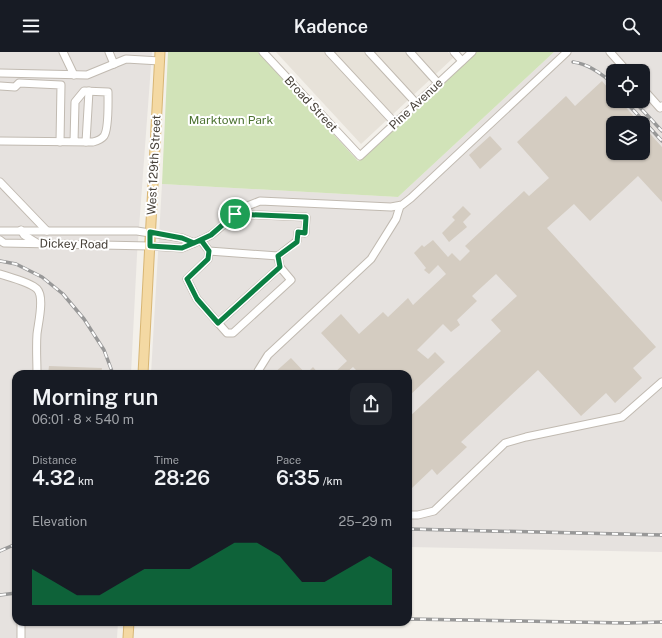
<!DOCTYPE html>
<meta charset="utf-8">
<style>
body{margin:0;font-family:"Public Sans",sans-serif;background:#20242c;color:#f1f3f6;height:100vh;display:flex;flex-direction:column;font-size:15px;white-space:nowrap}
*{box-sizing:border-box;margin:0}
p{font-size:13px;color:#9ea1a6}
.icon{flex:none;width:22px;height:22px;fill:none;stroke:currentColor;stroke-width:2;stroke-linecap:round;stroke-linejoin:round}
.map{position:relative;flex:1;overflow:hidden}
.sheet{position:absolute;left:12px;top:318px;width:400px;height:256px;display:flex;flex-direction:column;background:#171b24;border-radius:12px;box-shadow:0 1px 3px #0004}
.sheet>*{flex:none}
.tools{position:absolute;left:606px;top:12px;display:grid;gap:8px}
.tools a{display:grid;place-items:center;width:44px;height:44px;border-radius:8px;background:#171b24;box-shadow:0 1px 3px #0004;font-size:20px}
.pin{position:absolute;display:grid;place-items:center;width:34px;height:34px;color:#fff;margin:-17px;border:2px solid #fff;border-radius:50%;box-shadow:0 1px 4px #0007}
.round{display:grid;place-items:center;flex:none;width:42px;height:42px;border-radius:12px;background:#20242c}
.overview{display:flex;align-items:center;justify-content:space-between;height:68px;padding:0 20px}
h1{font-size:22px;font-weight:600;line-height:30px}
.figures{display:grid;grid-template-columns:repeat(3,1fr);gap:6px;height:68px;padding:4px 20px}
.figures div{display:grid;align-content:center}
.figures b{font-size:20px;font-weight:600}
.figures small{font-size:11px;font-weight:400}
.figures p{font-size:11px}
.chart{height:112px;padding:8px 20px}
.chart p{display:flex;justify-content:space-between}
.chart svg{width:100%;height:72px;margin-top:4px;fill:#0b8043;opacity:.7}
header{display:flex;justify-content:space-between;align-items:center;height:52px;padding:0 20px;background:#171b24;font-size:18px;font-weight:600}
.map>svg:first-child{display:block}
.residential{fill:#e7e2d9}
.industrial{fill:#e6e2df;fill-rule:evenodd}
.green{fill:#d1e3b8}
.building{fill:#d4ccc1}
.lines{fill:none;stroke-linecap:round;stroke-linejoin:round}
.minor-casing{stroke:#c1bab1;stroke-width:9}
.major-casing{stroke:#d8b674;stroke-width:11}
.minor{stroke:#fff;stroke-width:7}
.major{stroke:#f4d9a3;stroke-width:9}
.rail-casing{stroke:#989898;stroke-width:3.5}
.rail{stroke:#fff;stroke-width:2;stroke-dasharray:6;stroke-linecap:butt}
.route-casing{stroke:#fff;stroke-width:8}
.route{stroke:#0b8043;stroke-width:5}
.labels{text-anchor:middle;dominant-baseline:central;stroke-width:4;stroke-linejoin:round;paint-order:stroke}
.street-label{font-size:12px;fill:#474139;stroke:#fff}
.park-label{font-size:12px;fill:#4d7332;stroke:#fff}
</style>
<header><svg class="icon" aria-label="menu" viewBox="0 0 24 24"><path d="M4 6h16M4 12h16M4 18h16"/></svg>Kadence<svg class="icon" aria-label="search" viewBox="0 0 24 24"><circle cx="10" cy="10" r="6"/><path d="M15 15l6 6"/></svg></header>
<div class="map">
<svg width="662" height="586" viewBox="0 0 662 586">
<rect width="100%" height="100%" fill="#f3f0ea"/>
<path class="residential" d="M276 0H448L453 6 361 92Z"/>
<g class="industrial">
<path d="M0 0H152L137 203 131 322H16V570H118L117 586H0Z"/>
<path d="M554 0H662V500L408 495V322H151L162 132 398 145ZM613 19H643V49H613ZM613 71H643V101H613Z"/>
</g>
<path class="green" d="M168 0H258L358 109 476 0H554L398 145 162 132Z"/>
<g class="building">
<path d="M602 29 613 42V49H620L640 71H613V101H643V74L662 95V150L638 124 590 169 574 152 547 176 656 295 633 316 642 326 615 351 606 341 581 364 538 318 461 390 467 395 437 423 432 417 412 436 408 431V366L501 279 491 268 517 244 496 222 472 244 477 249 457 268 460 273 451 280 443 272 417 298 428 307 435 300 445 310 408 345V322H360L353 315 345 322H333L347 309 321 281 341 262 359 282 383 260 388 265 408 246 413 253 446 222 438 213 429 222 424 218 426 216 414 201 422 193 424 195 433 188 448 205 452 201 460 209 470 199 465 194 524 139 529 144 549 126 517 90 566 44 575 54Z"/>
<path d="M490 84 502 97 480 117 469 103Z"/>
<path d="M463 154 471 162 463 170 467 175 449 190 442 181 455 168 452 165Z"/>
<path d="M291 306 306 322 313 315 319 322H273Z"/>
<path d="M49 314 102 316 101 322H48Z"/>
</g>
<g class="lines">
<g class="minor-casing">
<g id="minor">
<path d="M63 0 74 23"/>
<path d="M109 0 114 12"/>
<path d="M263 0 360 104 472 0"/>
<path d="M329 0 395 71"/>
<path d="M369 0 417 52"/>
<path d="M410 0 438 31"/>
<path d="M454 0 462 9"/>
<path d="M610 0 627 19"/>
<path d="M0 21 87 23 126 7 160 9"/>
<path d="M0 34 15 35 19 31 61 33 60 90"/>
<path d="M643 37 660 56 662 54"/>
<path d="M0 89 93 90C97 89 101 88 104 84 109 77 108 50 108 40L84 39 75 50 74 90"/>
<path d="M86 90 89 39"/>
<path d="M0 130 47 179"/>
<path d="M235 162 306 165 305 181 298 180 297 189 278 204"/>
<path d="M21 178 24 183 37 191"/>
<path d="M0 179H137L182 186 194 191"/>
<path d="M0 188 4 191 150 194 182 196 201 188 211 183 245 155 260 149 391 155 402 153 411 146 567 0"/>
<path d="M201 188 209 199 278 204 280 215 291 228 233 281H227L197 247 187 227 208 207 209 199"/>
<path d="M0 222C9 225 30 230 37 237 45 245 38 272 37 282 36 295 37 309 37 322"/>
<path d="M218 271 280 215"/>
<path d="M258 322V319L268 303 371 207 396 167 400 154"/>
<path d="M408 463H418L434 459 505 391 526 385 622 365 662 330"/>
<path d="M21 586V570"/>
</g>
</g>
<g class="major-casing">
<g id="major">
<path d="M143 322 160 0"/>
<path d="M128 586 129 570"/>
</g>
</g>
<use href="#minor" class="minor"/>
<use href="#major" class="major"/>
<g class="rail-casing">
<g id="rail">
<path d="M573 10C589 12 601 22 613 31"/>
<path d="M625 49 662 89"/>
<path d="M634 49 662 79"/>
<path d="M0 209 16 212 42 225 63 242 84 267 104 298 113 322"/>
<path d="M408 477 662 483"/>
<path d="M0 499 16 492"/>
<path d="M0 543 16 541"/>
<path d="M408 567 626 571 662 570"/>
</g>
</g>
<use href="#rail" class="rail"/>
</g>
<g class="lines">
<g class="route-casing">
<path id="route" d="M235 162 211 183 194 191 182 186 150 180V194L182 196 201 188 209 199 208 207 187 227 197 247 218 271 280 215 278 204 297 190 298 180 305 181 306 165 235 162"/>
</g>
<use href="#route" class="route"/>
</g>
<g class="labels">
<g class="street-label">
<text transform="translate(311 52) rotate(47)">Broad Street</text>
<text transform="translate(416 52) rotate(-43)">Pine Avenue</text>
<text transform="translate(154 113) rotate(-87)">West 129th Street</text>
<text transform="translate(74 192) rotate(1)">Dickey Road</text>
</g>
<g class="park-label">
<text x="231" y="68">Marktown Park</text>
</g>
</g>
</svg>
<div class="tools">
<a><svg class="icon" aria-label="locate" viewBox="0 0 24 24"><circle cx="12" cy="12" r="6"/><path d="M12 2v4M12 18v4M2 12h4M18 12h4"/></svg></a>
<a><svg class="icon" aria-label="layers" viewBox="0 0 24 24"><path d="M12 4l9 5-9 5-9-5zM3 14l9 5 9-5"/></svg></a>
</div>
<div class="pin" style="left:235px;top:162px;background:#1e9e55"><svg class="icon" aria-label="arrive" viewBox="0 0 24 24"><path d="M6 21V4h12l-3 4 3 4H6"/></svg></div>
<section class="sheet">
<div class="overview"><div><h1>Morning run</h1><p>06:01 · 8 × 540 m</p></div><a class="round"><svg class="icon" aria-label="share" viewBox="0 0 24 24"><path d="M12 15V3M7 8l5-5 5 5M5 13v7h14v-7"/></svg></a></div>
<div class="figures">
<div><p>Distance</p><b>4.32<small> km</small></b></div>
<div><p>Time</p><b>28:26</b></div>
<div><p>Pace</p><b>6:35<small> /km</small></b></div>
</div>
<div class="chart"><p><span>Elevation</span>25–29 m</p>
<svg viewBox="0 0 160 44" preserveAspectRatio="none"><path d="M0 44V22L10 30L20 38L30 38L40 30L50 22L60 22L70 22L80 14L90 6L100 6L110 14L120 30L130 30L140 22L150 14L160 22V44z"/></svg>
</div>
</section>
</div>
